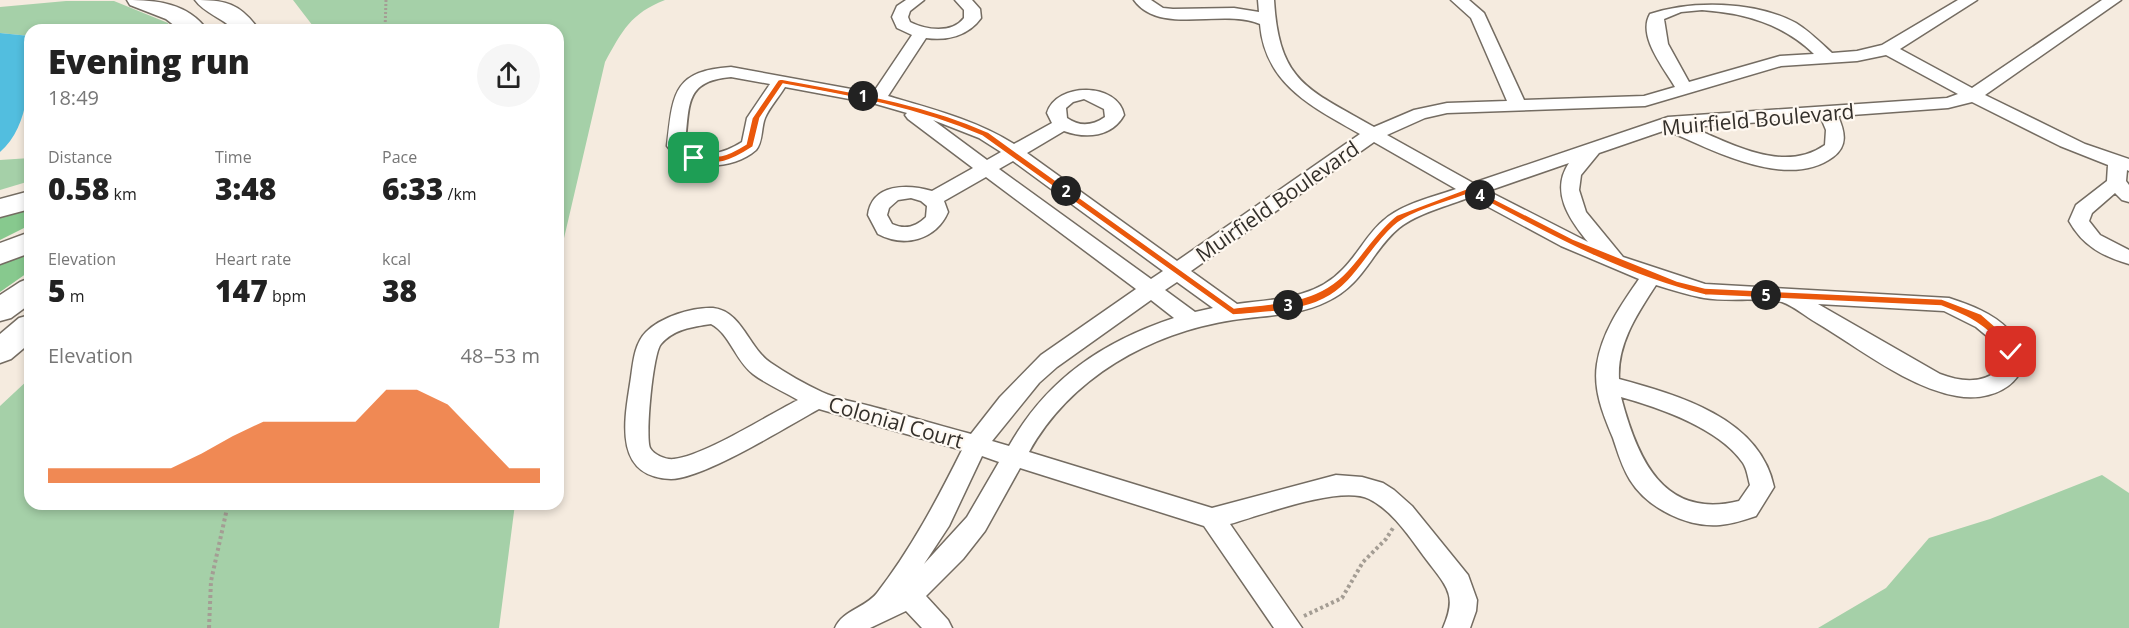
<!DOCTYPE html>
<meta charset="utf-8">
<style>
body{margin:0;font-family:"Open Sans",sans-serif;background:#f6f6f6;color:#222;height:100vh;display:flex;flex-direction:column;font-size:22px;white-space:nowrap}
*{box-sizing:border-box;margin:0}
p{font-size:20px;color:#767676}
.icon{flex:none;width:33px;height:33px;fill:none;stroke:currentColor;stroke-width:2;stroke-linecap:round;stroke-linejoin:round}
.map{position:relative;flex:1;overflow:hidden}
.details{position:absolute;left:24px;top:24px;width:540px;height:486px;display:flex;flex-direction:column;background:#fff;border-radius:18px;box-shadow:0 3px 9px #0003}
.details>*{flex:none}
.pin{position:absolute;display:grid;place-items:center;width:51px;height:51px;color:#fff;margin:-26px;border-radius:12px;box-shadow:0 3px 9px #0006}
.km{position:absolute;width:30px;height:30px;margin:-15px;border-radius:50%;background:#222;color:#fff;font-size:16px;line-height:30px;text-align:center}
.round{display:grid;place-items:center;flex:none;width:63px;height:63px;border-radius:32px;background:#f6f6f6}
.headline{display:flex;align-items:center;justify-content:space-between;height:102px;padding:0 24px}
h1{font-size:33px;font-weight:800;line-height:45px}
.figures{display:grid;grid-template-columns:repeat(3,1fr);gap:9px;height:102px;padding:6px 24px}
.figures div{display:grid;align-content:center}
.figures b{font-size:30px;font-weight:800}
.figures small{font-size:16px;font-weight:400}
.figures p{font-size:16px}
.chart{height:168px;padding:12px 24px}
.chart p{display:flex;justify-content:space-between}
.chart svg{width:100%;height:108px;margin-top:6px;fill:#ea580c;opacity:.7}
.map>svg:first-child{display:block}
.green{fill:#a5d0a8}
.forest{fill:#87c98e}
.water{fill:#52bedf}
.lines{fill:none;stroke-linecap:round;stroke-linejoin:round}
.minor-casing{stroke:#746c62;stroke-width:3}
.highway-casing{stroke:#746c62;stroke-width:3}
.path-far1{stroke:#a49d94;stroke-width:3;stroke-dasharray:2 2;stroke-linecap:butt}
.path{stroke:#a49d94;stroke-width:4;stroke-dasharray:3 3;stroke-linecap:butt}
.minor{fill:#fff;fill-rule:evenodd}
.highway{fill:#fff;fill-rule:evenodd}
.route{fill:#ea580c;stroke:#fff;stroke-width:1.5}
.labels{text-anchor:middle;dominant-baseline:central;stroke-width:4.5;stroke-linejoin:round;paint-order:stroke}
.street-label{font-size:21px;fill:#332f2a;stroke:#fff9f2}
</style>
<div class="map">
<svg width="2129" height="628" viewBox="0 0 2129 628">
<rect width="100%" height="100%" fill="#f5ebdf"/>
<g class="green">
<path d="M293 0H665C631 13 622 31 605 62L558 264V30H316Z"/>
<path d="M66 1H114L168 23 171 30H107L100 26 85 30H30V36L0 33V7Z"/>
<path d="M30 158V181L0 190V160Z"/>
<path d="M30 378V504H515L499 628H0V406Z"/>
<path d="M2102 475 2129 493V628H1818L1886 588 1929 538 1990 519Z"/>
</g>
<g class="forest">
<path d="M30 207V225L0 240V215Z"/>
<path d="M30 253V271L0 292V265Z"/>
</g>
<path class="water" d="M0 33 30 36C30 73 31 126 0 152Z"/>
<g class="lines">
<g class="minor-casing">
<path id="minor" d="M906 0H924L910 11 908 17 910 22C926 30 952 34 964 18V10L955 0H972L980 9 981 18C968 36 947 41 926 38L888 96C932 109 976 120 1014 144L1052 123 1047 113C1056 82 1118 82 1124 115 1112 137 1086 139 1064 131L1027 153 1177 261 1360 134C1313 107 1265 85 1260 24 1222 8 1160 36 1134 0H1151L1163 8 1173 9 1234 8 1259 12 1258 0H1274C1279 83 1308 89 1374 127L1414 110 1447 103 1507 101 1471 18 1451 0H1469L1484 13 1524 100 1644 96 1675 87C1664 68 1637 36 1650 14 1692 0 1755 1 1796 23 1809 31 1820 42 1832 53L1857 51 1882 45 1958 0H1977L1900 49 1972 88 2102 0H2121L1985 95 2085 144 2129 159V171L2127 170 2126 181 2129 185V202L2122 200 2115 193 2092 213 2089 221 2100 235 2129 250V264C2102 256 2083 246 2069 221L2076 205 2107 181 2108 165 2060 146 1972 102 1948 108 1838 116C1845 132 1848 146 1833 157 1787 191 1711 149 1666 130L1599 153 1581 175 1579 190 1586 212 1623 257 1705 284 1949 298C1970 305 1993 313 2009 330 2046 372 2000 404 1957 396 1909 388 1859 348 1817 323 1806 317 1794 306 1782 302 1762 297 1727 302 1704 298 1688 295 1672 290 1656 285 1638 313 1617 343 1619 379 1678 395 1760 418 1774 487L1756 516C1744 520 1732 524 1720 525 1688 528 1647 508 1630 480 1622 467 1618 453 1613 438 1603 414 1593 390 1597 364 1602 332 1621 305 1639 279L1561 246 1470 197C1448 206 1418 213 1399 228 1371 251 1365 284 1326 302 1298 316 1264 315 1233 320 1150 333 1071 377 1029 452L1212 508 1336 475 1362 477 1383 483 1394 490 1412 506 1468 575 1477 600 1476 611 1470 628H1443C1457 596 1448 588 1429 563 1412 541 1394 511 1369 499 1341 485 1261 515 1230 524L1302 628H1274L1204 526 1020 468 985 531 963 559 926 596 948 620 952 628H922L906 611 870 628H835C843 610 865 608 877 593 911 549 937 500 962 450L819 409C788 426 703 479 671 479 614 477 624 422 630 384 633 367 633 345 646 332 661 317 692 307 713 308 742 311 749 349 771 363 787 374 805 384 822 392 837 399 855 402 870 406 904 415 937 425 971 434L1000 397 1041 355 1136 289 986 177 944 201 948 212C936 240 904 248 878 234L868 215C872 183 908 184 932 191L973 168 908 119 905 115 907 113 876 104 785 87C779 97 769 108 765 118 761 128 763 142 756 150 734 170 685 173 667 146 673 95 672 71 731 67L873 93 912 35 897 28 892 17 897 6ZM1702 10C1745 13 1783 24 1814 54L1780 56 1689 82 1668 44 1664 19 1681 12ZM1886 55 1958 94 1947 98 1668 117 1473 183 1387 135 1425 118 1447 113 1645 106 1781 66 1857 61ZM731 77 770 84 747 118 742 142C723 154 704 159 685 144 690 105 684 81 731 77ZM1084 99 1104 109 1105 117C1092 126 1080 127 1067 118L1066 108 1073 102ZM1821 118 1826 130 1825 145C1784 174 1732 144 1691 127ZM933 120 979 138 1001 152 987 160ZM1374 142 1456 189C1433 197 1402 204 1384 220 1368 233 1358 254 1343 269 1315 299 1275 299 1237 304L1191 271ZM1013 161 1163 271 1151 279 999 169ZM1569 163C1550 191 1569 219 1588 242L1488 191ZM911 198 921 201 927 206 926 217C916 227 905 230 892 224L887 215 889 208 898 200ZM1177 282 1213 308 1195 312 1165 290ZM1151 300 1174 318C1102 342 1047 379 1009 446L992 441 1039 383 1057 367ZM1818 304 1944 311 1976 327 1994 342 2000 355 1999 370C1981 384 1961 382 1940 374ZM711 324C730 334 735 360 753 374 766 384 783 391 798 400 768 415 704 456 674 459 666 460 654 455 650 448 645 437 653 352 661 344 674 329 692 327 711 324ZM1621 397C1660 408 1719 428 1743 463 1747 469 1748 478 1750 485L1739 501C1663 520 1637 458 1621 397ZM982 456 999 462 967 517 924 564 949 526Z"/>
</g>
<g class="highway-casing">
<g id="highway">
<path d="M127 0C156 0 188 3 207 30H180L166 19 130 5Z"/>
<path d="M195 0C225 0 240 3 259 30H234C223 18 204 13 195 0Z"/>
<path d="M30 191V209L0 217V199Z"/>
<path d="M30 232V253L0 264V243Z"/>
<path d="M30 278V304L11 318 0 321V295L20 282Z"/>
<path d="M30 315V343L11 359 0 363V334L19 318Z"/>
</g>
</g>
<path class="path-far1" d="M385 30 386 0"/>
<g class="path">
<path d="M1304 616 1342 598 1363 562 1386 539 1393 528"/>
<path d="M209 628 211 581 228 504"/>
</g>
<use href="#minor" class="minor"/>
<use href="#highway" class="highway"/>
</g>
<path class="route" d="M781 79C851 92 922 103 988 132L1234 308C1276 303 1317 304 1347 271 1364 253 1377 230 1397 215L1471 187 1573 239 1677 281 1705 288 1942 299 1981 314 2005 335 2016 352 2011 356C2003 353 2001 344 1995 338 1978 321 1964 315 1941 306L1705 295C1622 275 1546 233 1471 193 1449 202 1411 211 1394 226 1368 249 1356 283 1324 299 1297 313 1262 312 1233 315L982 136C918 108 850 96 783 84L760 118 753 147C730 162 719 166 691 160V156L694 155C719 158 725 157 746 144L752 118 778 80Z"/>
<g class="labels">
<g class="street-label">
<text transform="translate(1758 119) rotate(-5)">Muirfield Boulevard</text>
<text transform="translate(1277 201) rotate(-35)">Muirfield Boulevard</text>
<text transform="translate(896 422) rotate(16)">Colonial Court</text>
</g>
</g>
</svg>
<div class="pin" style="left:694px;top:158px;background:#1e9e55"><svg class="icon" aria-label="arrive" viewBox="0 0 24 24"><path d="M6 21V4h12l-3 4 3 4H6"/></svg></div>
<div class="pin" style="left:2011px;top:352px;background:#d93025"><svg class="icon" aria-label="check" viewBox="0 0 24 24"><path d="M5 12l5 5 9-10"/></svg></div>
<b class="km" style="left:863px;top:96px">1</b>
<b class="km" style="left:1066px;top:191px">2</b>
<b class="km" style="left:1288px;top:305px">3</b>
<b class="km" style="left:1480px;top:195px">4</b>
<b class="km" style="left:1766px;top:295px">5</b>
<section class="details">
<div class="headline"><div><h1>Evening run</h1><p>18:49</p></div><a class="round"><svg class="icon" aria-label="share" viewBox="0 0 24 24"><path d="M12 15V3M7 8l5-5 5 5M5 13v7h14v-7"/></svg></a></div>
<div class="figures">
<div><p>Distance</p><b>0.58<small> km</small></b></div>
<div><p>Time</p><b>3:48</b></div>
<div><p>Pace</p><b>6:33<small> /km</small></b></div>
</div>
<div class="figures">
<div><p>Elevation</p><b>5<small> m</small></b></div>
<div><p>Heart rate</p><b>147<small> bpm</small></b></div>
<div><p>kcal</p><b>38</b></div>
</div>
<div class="chart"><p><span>Elevation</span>48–53 m</p>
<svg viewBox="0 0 160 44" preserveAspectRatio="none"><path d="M0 44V38L10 38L20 38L30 38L40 38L50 32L60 25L70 19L80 19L90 19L100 19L110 6L120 6L130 12L140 25L150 38L160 38V44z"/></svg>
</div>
</section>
</div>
